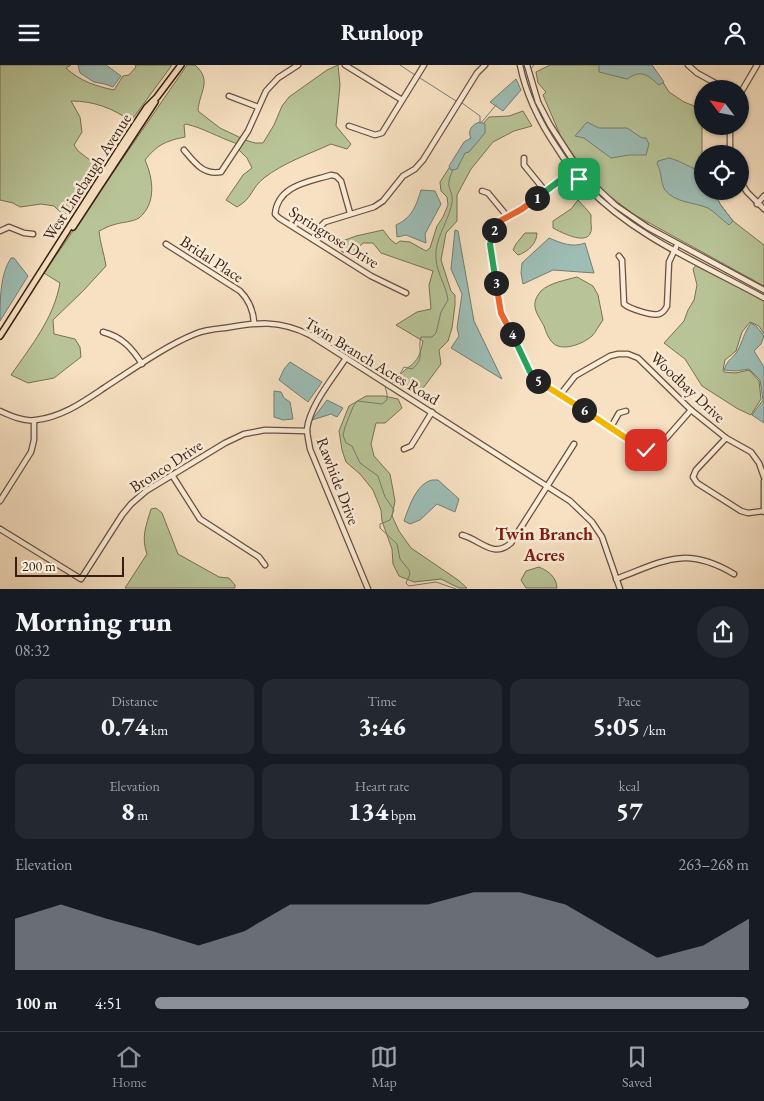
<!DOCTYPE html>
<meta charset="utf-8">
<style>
body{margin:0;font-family:"EB Garamond",serif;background:#242831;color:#f1f3f6;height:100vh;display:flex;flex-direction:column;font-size:19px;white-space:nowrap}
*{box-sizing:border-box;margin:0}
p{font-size:16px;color:#9ea1a6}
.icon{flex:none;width:28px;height:28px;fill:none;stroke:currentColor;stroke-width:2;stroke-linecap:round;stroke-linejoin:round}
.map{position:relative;height:524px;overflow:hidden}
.panel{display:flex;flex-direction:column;background:#171b24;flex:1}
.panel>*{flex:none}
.needle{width:32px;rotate:302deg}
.controls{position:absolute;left:694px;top:15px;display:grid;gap:10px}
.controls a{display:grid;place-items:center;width:55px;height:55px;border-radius:50%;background:#171b24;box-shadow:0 1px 4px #0004;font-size:25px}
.scale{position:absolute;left:15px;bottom:12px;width:109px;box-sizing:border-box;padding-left:5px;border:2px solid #381e12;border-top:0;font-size:14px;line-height:18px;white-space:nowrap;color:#381e12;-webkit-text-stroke:4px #faecd7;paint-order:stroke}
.pin{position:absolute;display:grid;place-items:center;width:42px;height:42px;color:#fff;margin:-21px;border-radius:10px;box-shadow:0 2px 8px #0006}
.km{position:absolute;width:25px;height:25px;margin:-12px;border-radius:50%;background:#222;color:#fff;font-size:14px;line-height:25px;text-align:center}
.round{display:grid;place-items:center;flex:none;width:52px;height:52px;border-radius:26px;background:#242831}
.overview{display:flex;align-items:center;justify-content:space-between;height:85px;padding:0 15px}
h1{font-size:28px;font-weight:800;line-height:38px}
.figures{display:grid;grid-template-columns:repeat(3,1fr);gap:8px;height:85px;padding:5px 15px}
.figures div{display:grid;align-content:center;border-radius:12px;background:#242831;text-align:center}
.figures b{font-size:25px;font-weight:800}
.figures small{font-size:14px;font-weight:400}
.figures p{font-size:14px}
.chart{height:140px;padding:10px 15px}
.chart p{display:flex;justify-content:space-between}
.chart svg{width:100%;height:90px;margin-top:5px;fill:#8c9099;opacity:.7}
ul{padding:0 15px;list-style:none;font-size:16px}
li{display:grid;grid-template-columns:80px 60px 1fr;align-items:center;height:38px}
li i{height:12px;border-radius:6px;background:#8c9099}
header{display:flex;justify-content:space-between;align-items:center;height:65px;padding:0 15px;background:#171b24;font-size:22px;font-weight:800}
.dock{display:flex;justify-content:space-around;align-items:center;height:70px;border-top:1px solid #363941;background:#171b24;font-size:14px;color:#9ea1a6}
.dock a{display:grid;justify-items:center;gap:2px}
.dock .selected{color:#8c9099}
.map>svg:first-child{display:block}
.green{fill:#b8c497;stroke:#787154}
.water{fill:#9dbdb5;stroke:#757d74}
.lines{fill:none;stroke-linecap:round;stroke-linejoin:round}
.stream{stroke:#757d74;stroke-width:1}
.minor-casing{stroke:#684f3e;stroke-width:7}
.major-casing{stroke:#381e12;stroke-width:8}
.minor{stroke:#faecd7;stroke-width:4.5}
.major{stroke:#f7e1c2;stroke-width:5}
.split-1-casing{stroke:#fff;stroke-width:10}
.split-2-casing{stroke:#fff;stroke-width:10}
.split-3-casing{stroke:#fff;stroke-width:10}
.split-4-casing{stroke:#fff;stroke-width:10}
.split-5-casing{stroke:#fff;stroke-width:10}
.split-6-casing{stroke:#fff;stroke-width:10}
.split-7-casing{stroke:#fff;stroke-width:10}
.split-8-casing{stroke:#fff;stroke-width:10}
.split-1{stroke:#22a559;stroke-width:6}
.split-2{stroke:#f0652b;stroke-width:6}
.split-3{stroke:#22a559;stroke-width:6}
.split-4{stroke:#f0652b;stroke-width:6}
.split-5{stroke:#22a559;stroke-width:6}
.split-6{stroke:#f5b400;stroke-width:6}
.split-7{stroke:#f5b400;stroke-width:6}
.split-8{stroke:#f5b400;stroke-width:6}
.labels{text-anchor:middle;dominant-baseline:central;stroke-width:5;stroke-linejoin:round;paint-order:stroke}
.street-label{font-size:16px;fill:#381e12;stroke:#faecd7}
.neighbourhood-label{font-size:18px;font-weight:bold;fill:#7a1f14;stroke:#faecd7}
</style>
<header><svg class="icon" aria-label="menu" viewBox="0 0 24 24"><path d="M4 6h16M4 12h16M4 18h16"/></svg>Runloop<svg class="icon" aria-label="person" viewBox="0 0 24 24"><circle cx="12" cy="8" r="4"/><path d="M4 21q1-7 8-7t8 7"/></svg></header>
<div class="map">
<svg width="764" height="524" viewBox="0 0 764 524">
<rect width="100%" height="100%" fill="#f7e1c2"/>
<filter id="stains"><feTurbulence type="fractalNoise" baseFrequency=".004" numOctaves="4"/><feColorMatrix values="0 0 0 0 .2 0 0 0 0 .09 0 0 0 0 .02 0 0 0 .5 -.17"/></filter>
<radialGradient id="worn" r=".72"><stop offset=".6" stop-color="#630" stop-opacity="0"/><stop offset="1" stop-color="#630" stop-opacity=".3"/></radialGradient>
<g class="green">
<path d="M0 0H71L66 3C80 16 95 21 114 25L123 11 129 10 136 2 135 0H172L131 56C112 43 94 36 71 36L80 52 82 67 74 80 78 86 99 102 67 153 54 141 41 139 20 142 13 138 0 135Z"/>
<path d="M187 0H195C213 16 199 27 198 46L220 63 241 73 237 80 235 78C218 72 203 63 186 59L184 60 185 72C165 76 157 80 145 95 153 113 157 138 139 153 133 157 121 157 113 160 108 161 104 164 99 166 100 178 104 188 106 201L84 225 53 255 54 269 75 274 80 282 81 292 54 313 28 318 11 310C31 281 54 253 60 218L44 208Z"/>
<path d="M338 0 340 20 336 61 351 79 347 84 331 79C309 89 283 98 264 113 251 123 253 133 237 142L226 135 243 110 252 103 247 93 239 85 245 75 255 78H263L274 60 282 41 289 32 327 5Z"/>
<path d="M550 0H652L669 27 684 37 702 44V126H714L720 139 733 156 764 180V221L633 149 606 128 585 107 561 72 543 30 546 27 538 18 536 7Z"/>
<path d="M523 46 532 61 514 66 493 77 471 104 457 130V156L446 168 441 195 451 226 455 230V240L452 263 448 276 439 285 441 299 424 322 414 327 402 320 397 313C412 296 418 302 423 276L396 260 417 247 431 244 429 220 433 206 381 188 373 178H363L353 189 342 187 337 178 356 171 383 165 390 174 396 179 400 176 410 177 426 186 430 183 437 161 443 152 448 140 447 132 441 126 440 117 462 83 489 52 509 51Z"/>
<path d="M578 135C581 139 588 145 591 150 591 152 591 157 591 158 595 184 566 170 553 163V156L571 144Z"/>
<path d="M525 168H537C537 178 528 187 518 190L513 185 516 179Z"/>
<path d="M697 199 764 235V269L759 261 750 257 742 267 736 286 725 295 723 305 724 307 736 308 749 305 759 316 761 334 751 350 738 344 702 321 685 294 664 278 684 256 688 245 694 235 697 220 693 204Z"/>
<path d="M577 212 593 221 598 230 603 255C599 260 596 267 592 271 583 279 562 287 553 278 548 273 546 267 544 261 537 248 529 240 541 226 549 218 566 215 577 212Z"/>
<path d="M366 331H384L398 334 402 343 385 358H376L371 379 374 391 390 409 395 436 392 451 399 466 411 483 458 515 467 523H459L441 514 414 517 399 511 393 499 392 484 382 456 381 445 373 425 360 409 346 397 342 385 339 366 349 341Z"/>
<path d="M156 443 162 448 178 489 219 512 229 513 235 520V523H125L147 489C141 472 146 461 151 444Z"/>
<path d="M539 502C550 507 556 512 557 523H526L521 515 526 506Z"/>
</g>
<g class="water">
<path d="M78 0H106L121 11 113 22 105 19 94 17 80 8Z"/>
<path d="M599 0H652L664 17 659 20C647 10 642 4 627 14L599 7Z"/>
<path d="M516 14 521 25 503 46 490 37Z"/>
<path d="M480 57 485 59V68L469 87 465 88 457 104 451 105 449 101 464 77 471 73C467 66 472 59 480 57Z"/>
<path d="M587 57 599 63H627L642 73H646L649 79 646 90H629L611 93 584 73 575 71Z"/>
<path d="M669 93C679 95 693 104 702 107V126H714L720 139 733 156 729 160C722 155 715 147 708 143 694 137 675 138 665 125 660 117 662 106 657 99L658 96Z"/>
<path d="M421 125 435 126 441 139 425 169 426 178 406 170 397 172 396 160C412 153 416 141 421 125Z"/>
<path d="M455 165 458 166 474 256 502 314 451 283 459 271 457 263 462 229 451 204Z"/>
<path d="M549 173C561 178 572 183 585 178L594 208 553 205 523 219 521 208 522 198Z"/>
<path d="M11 193H14L28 211 0 256C0 235 0 209 11 193Z"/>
<path d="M751 258 757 262 764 271 761 279 754 286 764 302V358L752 350 763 335 760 315 749 304 736 306 724 305C728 293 733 294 738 285 743 275 744 268 751 258Z"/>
<path d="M290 297 322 317 308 337 279 315 284 304Z"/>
<path d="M274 326 281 327 284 333 290 337 293 354 283 355 274 352Z"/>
<path d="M327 335 343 343 337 352 331 349 312 355Z"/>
<path d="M432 415H438L459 434 455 447 437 439 420 455 410 459 404 456C409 442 416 419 432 415Z"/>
</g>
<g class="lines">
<g class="stream">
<path d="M400 0 415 10"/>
<path d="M530 5 534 0"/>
<path d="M420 13 456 36"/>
<path d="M462 38 480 51V58"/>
<path d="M481 58 496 40"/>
<path d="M392 318 396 316 404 302 412 304C426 293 417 286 421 272H432L436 268 441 247 448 235C446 218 434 206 436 186 438 169 449 154 452 138 454 123 443 125 453 105"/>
<path d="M385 321 387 329V335L382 339 357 336 353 342 345 362 343 370 346 378 352 381 360 398 378 411 385 432 394 445 390 455 380 459V463L397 479 400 494 409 505 410 509 406 518 409 521 436 517 456 524"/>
</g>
<g class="minor-casing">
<g id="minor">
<path d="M345 0 402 35"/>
<path d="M520 0C526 30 540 58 557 83 566 97 575 111 587 122 635 172 704 200 764 233"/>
<path d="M527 0 538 37 550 60 572 94 599 125 615 140 647 162 764 225"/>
<path d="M688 0 697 8 726 24"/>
<path d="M740 29 757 0"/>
<path d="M229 31 258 42"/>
<path d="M349 61 375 70 382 68 424 0"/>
<path d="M730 61V89"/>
<path d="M184 85C195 98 203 110 221 107L248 66 266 26 278 13 298 0"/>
<path d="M524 93V100L546 127"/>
<path d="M578 102 523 144 500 156 491 170 489 179 501 247 530 307 538 316 646 385 655 386 691 345"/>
<path d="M740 116 747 127 764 144"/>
<path d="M482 126 488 128 507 151"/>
<path d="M757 139 764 131"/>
<path d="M350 148 341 116 336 111 331 110C309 117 278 120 275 149L279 153 371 211 406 228"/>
<path d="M0 166 9 162 24 168 33 169"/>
<path d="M313 174 321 161 325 157 374 142 383 136 403 111 415 104 423 95 477 8 485 0"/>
<path d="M166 179 240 226C249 235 253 244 254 257"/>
<path d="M619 191 622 195 624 239C630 244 652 251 659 249 663 248 665 245 667 241L669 197 676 182"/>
<path d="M103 267C122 272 132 283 142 299"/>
<path d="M346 293C333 313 310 340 307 364 307 370 309 377 310 384L368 524"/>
<path d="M560 330 575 311 610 291 618 289H628L638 293 691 345 726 373 751 387 759 398 764 412"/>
<path d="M0 346C11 351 24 357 36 355 62 352 83 337 104 323 132 305 165 281 195 269 204 265 215 264 225 263 258 257 279 255 310 270L570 436 592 457 602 472 620 524"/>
<path d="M611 362 619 348 626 346"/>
<path d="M726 373 696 405 693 412 697 418 741 446 748 448 764 446"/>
<path d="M404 384 411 381 432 347"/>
<path d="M172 410 200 454 259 492 265 500"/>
<path d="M764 416V447"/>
<path d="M0 436 31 387 34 375V356"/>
<path d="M0 464 81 514 122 450 131 439 146 426 225 378 244 369 265 365 307 366"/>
<path d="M462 470C481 475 493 494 511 478L574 379"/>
<path d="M616 514C664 496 685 480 734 509"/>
</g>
</g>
<g class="major-casing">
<g id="major">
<path d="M73 162 155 37"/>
<path d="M0 271 123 78 147 42 157 32 181 0"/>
</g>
</g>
<use href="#minor" class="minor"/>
<use href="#major" class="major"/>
</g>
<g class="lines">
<g class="split-1-casing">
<path id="split-1" d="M537 133 572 106 579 114"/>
</g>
<g class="split-2-casing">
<path id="split-2" d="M494 165 500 156 522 144 537 133"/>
</g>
<g class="split-3-casing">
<path id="split-3" d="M494 165 490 179 496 218"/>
</g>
<g class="split-4-casing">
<path id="split-4" d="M496 218 501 248 512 269"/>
</g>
<g class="split-5-casing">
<path id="split-5" d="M512 269 530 307 538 316"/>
</g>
<g class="split-6-casing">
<path id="split-6" d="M538 316 584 345"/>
</g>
<g class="split-7-casing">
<path id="split-7" d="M584 345 629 375"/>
</g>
<g class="split-8-casing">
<path id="split-8" d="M629 375 646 385"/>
</g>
<use href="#split-1" class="split-1"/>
<use href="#split-2" class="split-2"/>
<use href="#split-3" class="split-3"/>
<use href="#split-4" class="split-4"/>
<use href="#split-5" class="split-5"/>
<use href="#split-6" class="split-6"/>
<use href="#split-7" class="split-7"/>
<use href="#split-8" class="split-8"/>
</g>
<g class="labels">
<g class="street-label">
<text transform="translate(87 112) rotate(-57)">West Linebaugh Avenue</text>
<text transform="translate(334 172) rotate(32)">Springrose Drive</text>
<text transform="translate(212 194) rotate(33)">Bridal Place</text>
<text transform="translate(372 296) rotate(31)">Twin Branch Acres Road</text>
<text transform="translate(688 322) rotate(43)">Woodbay Drive</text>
<text transform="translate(166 401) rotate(-33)">Bronco Drive</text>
<text transform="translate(338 416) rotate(69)">Rawhide Drive</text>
</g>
<g class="neighbourhood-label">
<text x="544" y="468">Twin Branch<tspan x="544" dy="21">Acres</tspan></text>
</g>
</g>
<rect width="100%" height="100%" filter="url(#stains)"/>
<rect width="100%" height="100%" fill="url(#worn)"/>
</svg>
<div class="controls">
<a><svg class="needle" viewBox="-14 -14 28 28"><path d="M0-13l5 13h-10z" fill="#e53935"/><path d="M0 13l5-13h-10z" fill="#9ea1a6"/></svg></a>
<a><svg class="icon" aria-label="locate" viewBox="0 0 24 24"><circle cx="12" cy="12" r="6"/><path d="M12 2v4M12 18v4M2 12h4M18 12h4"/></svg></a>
</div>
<div class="scale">200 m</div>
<div class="pin" style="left:579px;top:114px;background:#1e9e55"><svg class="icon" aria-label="arrive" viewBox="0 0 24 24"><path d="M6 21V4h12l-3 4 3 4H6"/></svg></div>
<div class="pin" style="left:646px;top:385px;background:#d93025"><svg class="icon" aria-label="check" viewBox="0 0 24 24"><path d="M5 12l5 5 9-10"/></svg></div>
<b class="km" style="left:537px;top:133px">1</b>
<b class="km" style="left:494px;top:165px">2</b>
<b class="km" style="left:496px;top:218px">3</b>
<b class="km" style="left:512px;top:269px">4</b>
<b class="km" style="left:538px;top:316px">5</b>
<b class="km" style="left:584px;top:345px">6</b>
</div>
<section class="panel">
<div class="overview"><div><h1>Morning run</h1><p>08:32</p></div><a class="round"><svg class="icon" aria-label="share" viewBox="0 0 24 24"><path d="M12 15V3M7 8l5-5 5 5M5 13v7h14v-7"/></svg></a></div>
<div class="figures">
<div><p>Distance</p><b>0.74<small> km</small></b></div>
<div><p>Time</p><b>3:46</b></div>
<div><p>Pace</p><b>5:05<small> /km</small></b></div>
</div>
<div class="figures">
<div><p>Elevation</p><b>8<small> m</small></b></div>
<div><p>Heart rate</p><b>134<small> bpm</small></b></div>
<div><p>kcal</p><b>57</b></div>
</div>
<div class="chart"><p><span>Elevation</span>263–268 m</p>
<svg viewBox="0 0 160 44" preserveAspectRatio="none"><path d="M0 44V19L10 12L20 19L30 25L40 32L50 25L60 12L70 12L80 12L90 12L100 6L110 6L120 12L130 25L140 38L150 32L160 19V44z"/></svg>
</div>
<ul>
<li><b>100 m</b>4:51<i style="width:100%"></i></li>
</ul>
</section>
<nav class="dock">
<a class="selected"><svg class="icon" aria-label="home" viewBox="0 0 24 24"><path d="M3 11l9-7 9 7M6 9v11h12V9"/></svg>Home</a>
<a><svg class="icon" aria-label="map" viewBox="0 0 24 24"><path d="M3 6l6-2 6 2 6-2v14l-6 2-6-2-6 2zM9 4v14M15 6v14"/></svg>Map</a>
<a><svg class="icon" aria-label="saved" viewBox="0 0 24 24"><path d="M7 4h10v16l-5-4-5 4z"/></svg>Saved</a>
</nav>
